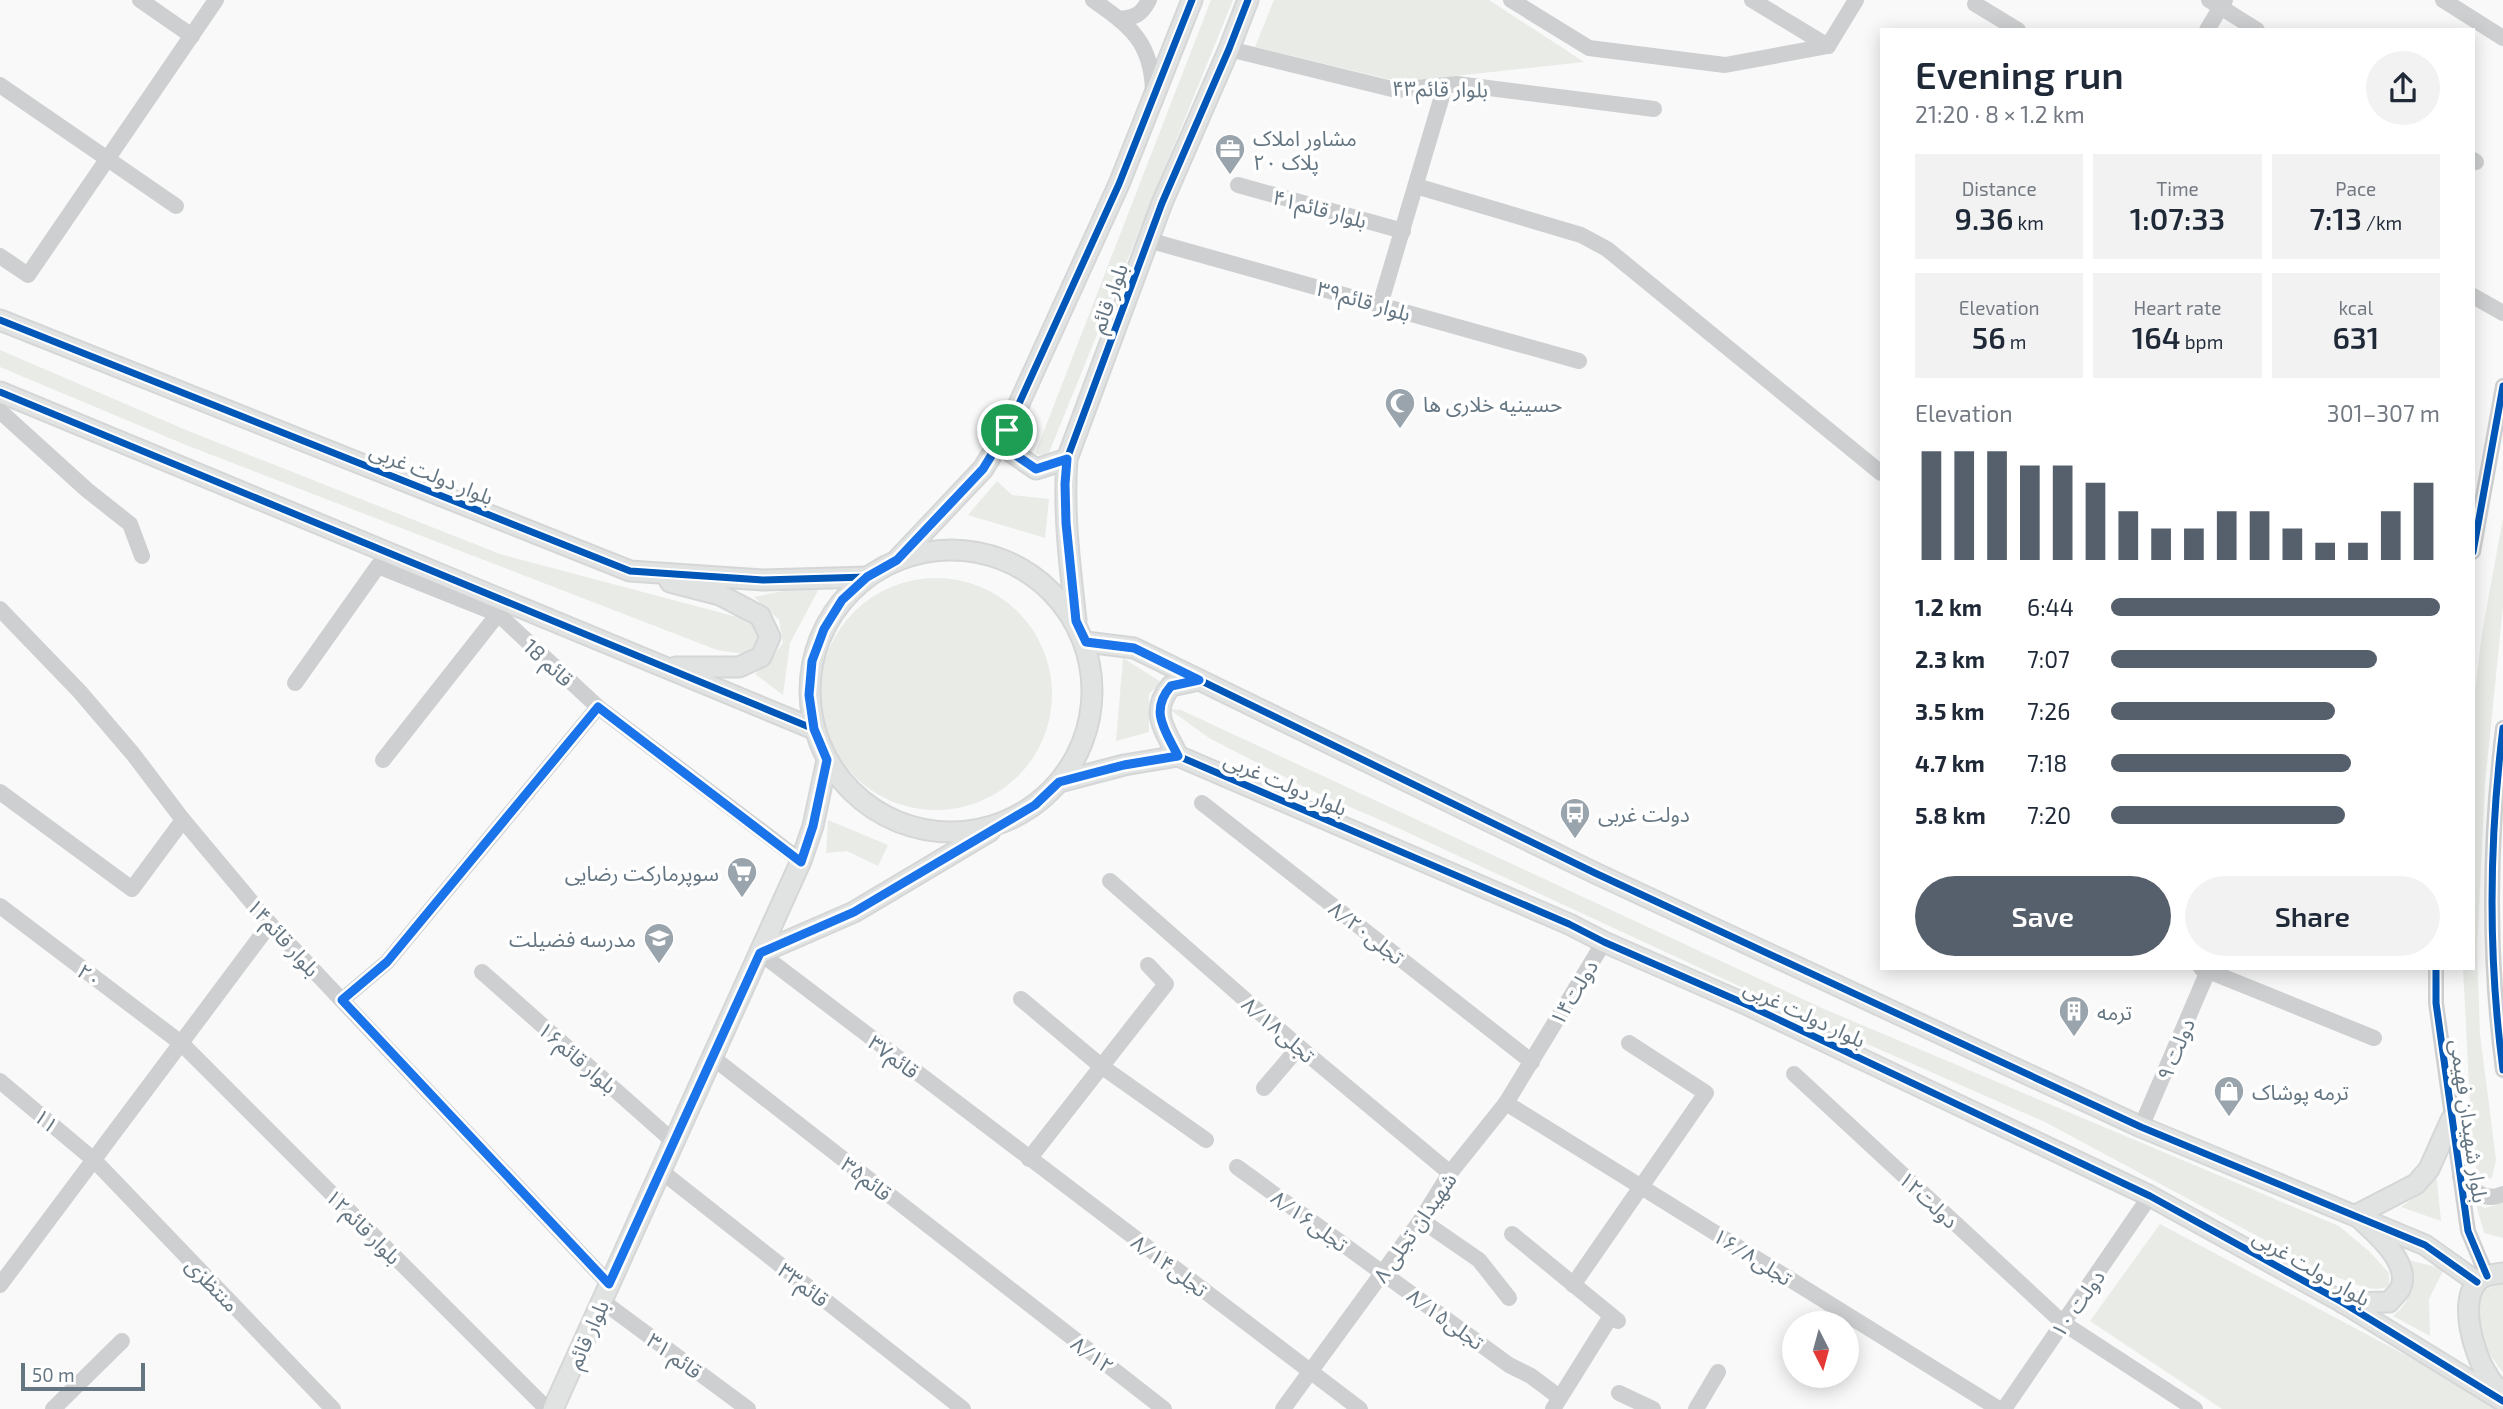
<!DOCTYPE html>
<meta charset="utf-8">
<style>
body{margin:0;font-family:"Exo 2","Noto Sans Arabic",sans-serif;background:#f2f2f3;color:#1f2937;height:100vh;display:flex;flex-direction:column;font-size:26px;white-space:nowrap}
*{box-sizing:border-box;margin:0}
p{font-size:23px;color:#747a83}
.icon{flex:none;width:38px;height:38px;fill:none;stroke:currentColor;stroke-width:2;stroke-linecap:round;stroke-linejoin:round}
.map{position:relative;flex:1;overflow:hidden}
.sheet{position:absolute;left:1880px;top:28px;width:595px;height:942px;display:flex;flex-direction:column;background:#fff;border-radius:0px;box-shadow:0 4px 18px #0003}
.sheet>*{flex:none}
.needle{width:46px;rotate:174deg}
.buttons{position:absolute;left:1782px;top:1311px;display:grid;gap:14px}
.buttons a{display:grid;place-items:center;width:77px;height:77px;border-radius:50%;background:#fff;box-shadow:0 4px 18px #0003;font-size:35px}
.scale{position:absolute;left:21px;bottom:18px;width:124px;box-sizing:border-box;padding-left:7px;border:4px solid #657683;border-top:0;font-size:19px;line-height:24px;white-space:nowrap;color:#657683;-webkit-text-stroke:5px #fff;paint-order:stroke}
.pin{position:absolute;display:grid;place-items:center;width:60px;height:60px;color:#fff;margin:-30px;border:4px solid #fff;border-radius:50%;box-shadow:0 2px 7px #0007}
.round{display:grid;place-items:center;flex:none;width:74px;height:74px;border-radius:37px;background:#f2f2f3}
.overview{display:flex;align-items:center;justify-content:space-between;height:119px;padding:0 35px}
h1{font-size:38px;font-weight:600;line-height:52px}
.metrics{display:grid;grid-template-columns:repeat(3,1fr);gap:10px;height:119px;padding:7px 35px}
.metrics div{display:grid;align-content:center;border-radius:0px;background:#f2f2f3;text-align:center}
.metrics b{font-size:30px;font-weight:600}
.metrics small{font-size:19px;font-weight:400}
.metrics p{font-size:19px}
.chart{height:196px;padding:14px 35px}
.chart p{display:flex;justify-content:space-between}
.chart svg{width:100%;height:126px;margin-top:7px;stroke:#56606c;stroke-width:6}
.action{display:flex;gap:14px;margin-top:auto;padding:14px 35px}
.action a{flex:1;height:80px;border-radius:42px;background:#56606c;color:#fff;font-size:28px;font-weight:600;line-height:80px;text-align:center}
.action a+a{background:#f2f2f3;color:#1f2937}
ul{padding:0 35px;list-style:none;font-size:23px}
li{display:grid;grid-template-columns:112px 84px 1fr;align-items:center;height:52px}
li i{height:18px;border-radius:9px;background:#56606c}
.map>svg:first-child{display:block}
.green{fill:#e8ebe6}
.lines{fill:none;stroke-linecap:round;stroke-linejoin:round}
.major-casing{stroke:#d5d6d7;stroke-width:23}
.minor{stroke:#cecfd0;stroke-width:16}
.major{stroke:#e1e2e2;stroke-width:19}
.cycleway-casing{stroke:#fff;stroke-width:11}
.cycleway{stroke:#0057b8;stroke-width:7}
.route-casing{stroke:#fff;stroke-width:14}
.route{stroke:#1a73e8;stroke-width:9}
.labels{text-anchor:middle;dominant-baseline:central;stroke-width:7;stroke-linejoin:round;paint-order:stroke}
.street-label{font-size:21px;fill:#657683;stroke:#fff}
.poi-label{font-size:21px;fill:#657683;stroke:#fff;text-anchor:start}
</style>
<div class="map">
<svg width="2503" height="1409" viewBox="0 0 2503 1409">
<rect width="100%" height="100%" fill="#f9f9f9"/>
<g class="green">
<path d="M1211 0H1233L1048 455 1035 454Z"/>
<path d="M1274 0H1489L1584 62 1400 82 1255 47Z"/>
<path d="M0 350 186 430 500 554 737 617 754 626 760 635 756 648 744 654 717 650 186 445 0 367Z"/>
<path d="M997 481 1012 495 1049 499 1045 538 968 515Z"/>
<path d="M2503 518V606L2485 784 2477 950 2480 1034 2496 1160 2492 1178 2484 1179 2477 1174 2472 1143 2463 968H2473V707L2482 633Z"/>
<circle cx="936" cy="694" r="116"/>
<path d="M822 583 790 643 783 695 755 674 767 664 783 643 779 620 754 597Z"/>
<path d="M1123 658 1161 682 1149 694V732L1116 741Z"/>
<path d="M1169 709 1181 710 1824 1009 2339 1226 2370 1252 2389 1273V1286C2371 1295 2349 1280 2330 1275L2045 1122 1808 1018 1385 822 1310 790 1209 738Z"/>
<path d="M828 820 888 845 878 866 847 851 826 853Z"/>
<path d="M2436 1172 2441 1221 2401 1207 2418 1195Z"/>
<path d="M2503 1203V1238L2484 1233 2476 1204 2485 1208Z"/>
<path d="M2160 1224 2503 1407V1409H2222L2090 1321Z"/>
<path d="M2400 1258 2444 1269 2429 1299 2430 1336 2393 1316C2416 1297 2413 1283 2400 1258Z"/>
<path d="M2503 1283V1373L2478 1337V1299L2485 1290Z"/>
</g>
<g class="lines">
<g class="major-casing">
<g id="major">
<path d="M0 320 630 571 763 580 867 577"/>
<path d="M0 392 814 729"/>
<path d="M1007 430 1010 451 1036 469 1067 459"/>
<circle cx="951" cy="691" r="141"/>
<path d="M897 560 983 469 1007 430 1119 184 1192 0"/>
<path d="M670 582 720 595 760 616 770 637 761 657 739 667H676"/>
<path d="M1076 620C1070 567 1063 513 1067 459L1162 203 1229 49 1248 0"/>
<path d="M1086 642 1134 648 1595 873 2141 1127 2425 1245 2477 1282"/>
<path d="M1178 756C1165 730 1149 712 1171 686L1199 680"/>
<path d="M1059 782 1124 765 1178 756 1569 924 1604 942 1750 1006 2150 1196 2342 1302 2503 1401"/>
<path d="M760 953 854 912 990 831"/>
<path d="M2503 1273C2494 1274 2484 1275 2478 1281 2458 1302 2474 1354 2487 1374 2491 1382 2498 1389 2503 1396"/>
<path d="M2343 1303 2389 1302C2392 1298 2398 1293 2400 1289 2413 1263 2373 1231 2356 1215L2416 1184 2429 1169 2451 1120"/>
<path d="M553 1409 801 861 813 826 827 760"/>
</g>
</g>
<g class="minor">
<path d="M140 0 192 36"/>
<path d="M1093 0C1130 26 1152 42 1153 92"/>
<path d="M1511 0 1589 48 1725 65 1828 46"/>
<path d="M1752 0 1828 46"/>
<path d="M2209 0 2257 30"/>
<path d="M2443 0 2503 38"/>
<path d="M1975 4 2018 30"/>
<path d="M1119 19C1135 18 1142 14 1149 0"/>
<path d="M2207 30 2225 0"/>
<path d="M1828 46 1856 0"/>
<path d="M1229 49 1396 90 1457 84 1654 109"/>
<path d="M0 85 176 206"/>
<path d="M2473 160 2476 162"/>
<path d="M1238 185 1403 231"/>
<path d="M1416 186 1581 235 1607 249 1881 473"/>
<path d="M1148 240 1579 361"/>
<path d="M0 256 28 275 216 0"/>
<path d="M2473 296 2503 313"/>
<path d="M1380 305 1445 86"/>
<path d="M0 413 1 412 87 490 130 524 142 556"/>
<path d="M2473 552 2503 386"/>
<path d="M0 609 80 692 133 754 183 820 270 924 609 1284"/>
<path d="M295 683 378 566 498 614 598 707 801 861"/>
<path d="M2503 728C2489 841 2488 957 2503 1070"/>
<path d="M383 760 498 614"/>
<path d="M0 792 132 889 183 820"/>
<path d="M1202 803 1532 1062"/>
<path d="M1110 881 1299 1047 1450 1173"/>
<path d="M0 906 181 1043 547 1409"/>
<path d="M760 953 1360 1409"/>
<path d="M2201 968 2374 1038"/>
<path d="M2436 968V1003L2468 1231 2487 1276"/>
<path d="M482 972 674 1142"/>
<path d="M1021 999 1101 1066 1206 1140"/>
<path d="M342 1000 387 962 598 707"/>
<path d="M712 1057 1164 1409"/>
<path d="M1794 1074 2063 1323 2195 1409"/>
<path d="M0 1081 94 1160 333 1409"/>
<path d="M1264 1088 1299 1047"/>
<path d="M1506 1103 1999 1409"/>
<path d="M2141 1127 2208 971"/>
<path d="M1029 1159 1166 984 1148 965"/>
<path d="M1237 1167 1509 1365 1531 1376 1559 1397"/>
<path d="M661 1171 963 1409"/>
<path d="M2460 1176C2470 1189 2485 1203 2503 1194"/>
<path d="M1421 1220 1479 1260 1509 1298"/>
<path d="M1512 1234 1618 1321"/>
<path d="M0 1285 270 924"/>
<path d="M1573 1285 1706 1093 1629 1043"/>
<path d="M602 1301 748 1409"/>
<path d="M1619 1393 1653 1409"/>
<path d="M53 1409 122 1341"/>
<path d="M1283 1409 1421 1220 1450 1173 1506 1103 1604 942"/>
<path d="M1553 1409 1611 1316"/>
<path d="M1696 1409 1718 1372"/>
<path d="M2004 1409 2150 1196"/>
</g>
<use href="#major" class="major"/>
<g class="cycleway-casing">
<g id="cycleway">
<path d="M0 320 630 571 763 580 867 577"/>
<path d="M0 392 814 729"/>
<path d="M2473 552 2503 386"/>
<path d="M897 560 983 469 1007 430 1119 184 1192 0"/>
<path d="M1076 621C1070 567 1063 513 1067 459L1162 203 1229 49 1248 0"/>
<path d="M1086 642 1134 648 1595 873 2141 1127 2425 1245 2477 1282"/>
<path d="M2503 728C2489 841 2488 957 2503 1070"/>
<path d="M1059 782 1124 765 1178 756 1569 924 1604 942 1750 1006 2150 1196 2342 1302 2503 1401"/>
<path d="M2436 968V1003L2468 1231 2487 1276"/>
</g>
</g>
<use href="#cycleway" class="cycleway"/>
</g>
<g class="lines">
<g class="route-casing">
<path id="route" d="M1007 430 1010 451 1036 469 1067 459 1065 484 1066 523 1076 621 1086 642 1134 648 1199 680 1171 686C1149 711 1165 730 1178 756L1124 765 1059 782 1035 805 854 912 760 953 609 1284 342 1000 387 962 598 707 801 862 813 826 827 760 814 729 809 695 812 661 824 629 842 600 867 577 897 560 983 469Z"/>
</g>
<use href="#route" class="route"/>
</g>
<defs>
<g id="office-pin" transform="scale(1.575)"><path d="M0 17L-7.5 6A9.5 9.5 0 1 1 7.5 6Z" fill="#99a4ac" stroke="#fff"/><path d="M-6-3h4V-5.5h4V-3h4V5H-6ZM-1-4.5V-3h2v-1.5ZM-6 0V1H6V0Z" fill="#fff"/></g>
<g id="mosque-pin" transform="scale(1.575)"><path d="M0 17L-7.5 6A9.5 9.5 0 1 1 7.5 6Z" fill="#99a4ac" stroke="#fff"/><path d="M3.5-4.9A6 6 0 1 0 3.5 4.9A5 5 0 1 1 3.5-4.9Z" fill="#fff"/></g>
<g id="bus-pin" transform="scale(1.575)"><path d="M0 17L-7.5 6A9.5 9.5 0 1 1 7.5 6Z" fill="#99a4ac" stroke="#fff"/><path d="M-5-6H5V4H4V6H2V4H-2V6H-4V4H-5ZM-3.5-4V0h7V-4ZM-3.5 1.2v1.5H-2V1.2ZM2 1.2v1.5H3.5V1.2Z" fill="#fff"/></g>
<g id="supermarket-pin" transform="scale(1.575)"><path d="M0 17L-7.5 6A9.5 9.5 0 1 1 7.5 6Z" fill="#99a4ac" stroke="#fff"/><path d="M-6-5.5h2.5l.6 2H6L4.5 2H-2.5L-4.4-4H-6ZM-1.5 3.2a1.3 1.3 0 1 0 .1 0ZM3 3.2a1.3 1.3 0 1 0 .1 0Z" fill="#fff"/></g>
<g id="school-pin" transform="scale(1.575)"><path d="M0 17L-7.5 6A9.5 9.5 0 1 1 7.5 6Z" fill="#99a4ac" stroke="#fff"/><path d="M0-5L7-2L0 1L-7-2ZM-4 1L0 2.5L4 1V4Q0 6-4 4Z" fill="#fff"/></g>
<g id="building-pin" transform="scale(1.575)"><path d="M0 17L-7.5 6A9.5 9.5 0 1 1 7.5 6Z" fill="#99a4ac" stroke="#fff"/><path d="M-4-6H4V6H1V3H-1V6H-4ZM-2.5-4.3h1.7v1.8h-1.7ZM.8-4.3h1.7v1.8H.8ZM-2.5-1h1.7V.8h-1.7ZM.8-1h1.7V.8H.8Z" fill="#fff"/></g>
<g id="shop-pin" transform="scale(1.575)"><path d="M0 17L-7.5 6A9.5 9.5 0 1 1 7.5 6Z" fill="#99a4ac" stroke="#fff"/><path d="M-5-2.5h2.3a2.7 3.5 0 0 1 5.4 0H5L5.5 6h-11ZM-1.5-2.5h3a1.5 2.3 0 0 0-3 0Z" fill="#fff"/></g>
</defs>
<g fill-rule="evenodd">
<use href="#office-pin" x="1230" y="149"/>
<use href="#mosque-pin" x="1400" y="403"/>
<use href="#bus-pin" x="1575" y="813"/>
<use href="#supermarket-pin" x="742" y="872"/>
<use href="#school-pin" x="659" y="938"/>
<use href="#building-pin" x="2074" y="1011"/>
<use href="#shop-pin" x="2229" y="1091"/>
</g>
<g class="labels">
<g class="street-label">
<text transform="translate(1440 88) rotate(1)">بلوار قائم۴۳</text>
<text transform="translate(1320 208) rotate(15)">بلوار قائم۴۱</text>
<text transform="translate(1108 298) rotate(-70)">بلوار قائم</text>
<text transform="translate(1364 300) rotate(16)">بلوار قائم۳۹</text>
<text transform="translate(432 473) rotate(22)">بلوار دولت غربی</text>
<text transform="translate(549 662) rotate(43)">18 قائم</text>
<text transform="translate(1286 783) rotate(23)">بلوار دولت غربی</text>
<text transform="translate(1367 932) rotate(38)">تجلی۸/۲۰</text>
<text transform="translate(284 937) rotate(48)">بلوار قائم۱۴</text>
<text transform="translate(90 975) rotate(37)">۲۰</text>
<text transform="translate(1573 992) rotate(-59)">۱۴دولت</text>
<text transform="translate(1805 1013) rotate(25)">بلوار دولت غربی</text>
<text transform="translate(1279 1029) rotate(41)">تجلی۸/۱۸</text>
<text transform="translate(2175 1049) rotate(-67)">۹ دولت</text>
<text transform="translate(894 1056) rotate(37)">قائم۳۷</text>
<text transform="translate(578 1057) rotate(41)">بلوار قائم۱۶</text>
<text transform="translate(47 1120) rotate(40)">۱۱</text>
<text transform="translate(2470 1121) rotate(82)">بلوار شهیدان فهیمی</text>
<text transform="translate(867 1178) rotate(38)">قائم۳۵</text>
<text transform="translate(1929 1199) rotate(43)">۱۲دولت</text>
<text transform="translate(1310 1220) rotate(36)">تجلی۸/۱۶</text>
<text transform="translate(364 1226) rotate(45)">بلوار قائم۱۲</text>
<text transform="translate(1414 1227) rotate(-55)">شهیدان تجلی ۸</text>
<text transform="translate(1753 1256) rotate(32)">تجلی۱۶/۸</text>
<text transform="translate(1170 1265) rotate(37)">تجلی۸‌/۱۴</text>
<text transform="translate(2312 1267) rotate(30)">بلوار دولت غربی</text>
<text transform="translate(213 1284) rotate(46)">منتظزی</text>
<text transform="translate(804 1284) rotate(38)">قائم۳۳</text>
<text transform="translate(2077 1303) rotate(-55)">۱۰ دولت</text>
<text transform="translate(1446 1318) rotate(36)">تجلی۸/۱۵</text>
<text transform="translate(587 1334) rotate(-66)">بلوار قائم</text>
<text transform="translate(1093 1354) rotate(37)">۸/۱۲</text>
<text transform="translate(675 1355) rotate(36)">قائم ۳۱</text>
</g>
<g class="poi-label">
<text x="1253" y="137">مشاور املاک<tspan x="1253" dy="24">پلاک ۲۰</tspan></text>
<text x="1423" y="403">حسینیه خلاری ها</text>
<text x="1598" y="813">دولت غربی</text>
<text x="719" y="872" text-anchor="end">سوپرمارکت رضایی</text>
<text x="636" y="938" text-anchor="end">مدرسه فضیلت</text>
<text x="2097" y="1011">ترمه</text>
<text x="2252" y="1091">ترمه پوشاک</text>
</g>
</g>
</svg>
<div class="buttons">
<a><svg class="needle" viewBox="-14 -14 28 28"><path d="M0-13l5 13h-10z" fill="#e53935"/><path d="M0 13l5-13h-10z" fill="#747a83"/></svg></a>
</div>
<div class="scale">50 m</div>
<div class="pin" style="left:1007px;top:430px;background:#1e9e55"><svg class="icon" aria-label="arrive" viewBox="0 0 24 24"><path d="M6 21V4h12l-3 4 3 4H6"/></svg></div>
<section class="sheet">
<div class="overview"><div><h1>Evening run</h1><p>21:20 · 8 × 1.2 km</p></div><a class="round"><svg class="icon" aria-label="share" viewBox="0 0 24 24"><path d="M12 15V3M7 8l5-5 5 5M5 13v7h14v-7"/></svg></a></div>
<div class="metrics">
<div><p>Distance</p><b>9.36<small> km</small></b></div>
<div><p>Time</p><b>1:07:33</b></div>
<div><p>Pace</p><b>7:13<small> /km</small></b></div>
</div>
<div class="metrics">
<div><p>Elevation</p><b>56<small> m</small></b></div>
<div><p>Heart rate</p><b>164<small> bpm</small></b></div>
<div><p>kcal</p><b>631</b></div>
</div>
<div class="chart"><p><span>Elevation</span>301–307 m</p>
<svg viewBox="0 0 160 44" preserveAspectRatio="none"><path d="M5 44V6M15 44V6M25 44V6M35 44V11M45 44V11M55 44V17M65 44V27M75 44V33M85 44V33M95 44V27M105 44V27M115 44V33M125 44V38M135 44V38M145 44V27M155 44V17"/></svg>
</div>
<ul>
<li><b>1.2 km</b>6:44<i style="width:100%"></i></li>
<li><b>2.3 km</b>7:07<i style="width:81%"></i></li>
<li><b>3.5 km</b>7:26<i style="width:68%"></i></li>
<li><b>4.7 km</b>7:18<i style="width:73%"></i></li>
<li><b>5.8 km</b>7:20<i style="width:71%"></i></li>
</ul>
<div class="action"><a>Save</a><a>Share</a></div>
</section>
</div>
